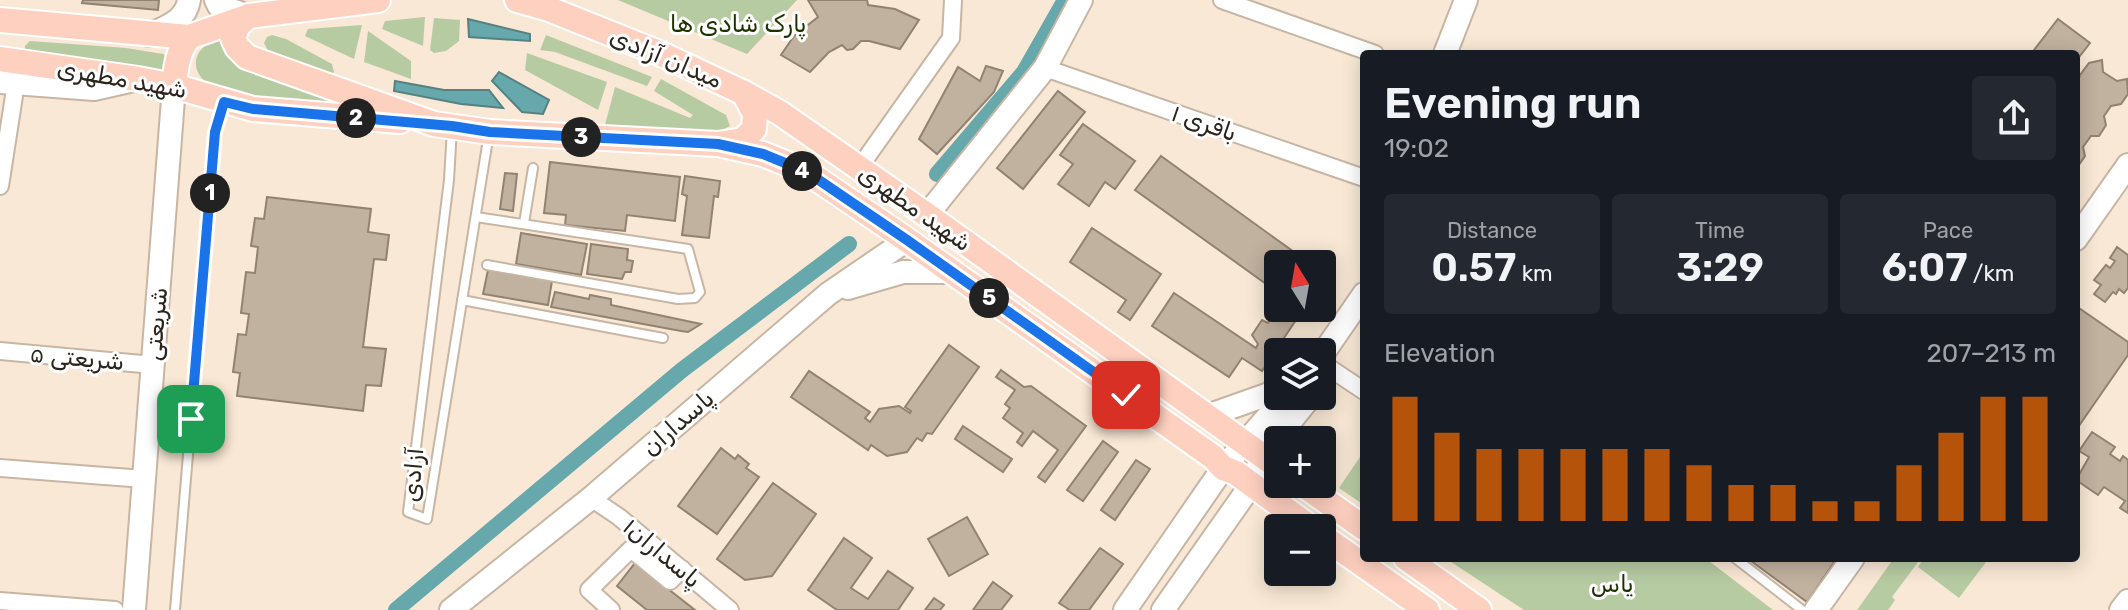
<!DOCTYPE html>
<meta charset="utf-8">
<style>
body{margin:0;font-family:Rubik,"Noto Sans Arabic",sans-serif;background:#242831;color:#f1f3f6;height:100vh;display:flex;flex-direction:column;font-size:30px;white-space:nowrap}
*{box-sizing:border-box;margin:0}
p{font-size:26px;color:#9ea1a6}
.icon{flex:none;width:44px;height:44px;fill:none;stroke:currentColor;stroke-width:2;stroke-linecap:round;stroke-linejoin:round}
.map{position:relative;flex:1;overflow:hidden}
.sheet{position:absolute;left:1360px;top:50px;width:720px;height:512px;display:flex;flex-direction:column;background:#171b24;border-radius:8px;box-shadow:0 4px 20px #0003}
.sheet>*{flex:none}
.needle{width:52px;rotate:349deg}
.buttons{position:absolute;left:1264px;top:250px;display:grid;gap:16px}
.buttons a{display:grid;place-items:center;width:72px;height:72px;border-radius:8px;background:#171b24;box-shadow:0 4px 20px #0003;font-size:40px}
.pin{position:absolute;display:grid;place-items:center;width:68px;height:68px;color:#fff;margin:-34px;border-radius:16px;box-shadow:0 4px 12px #0006}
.km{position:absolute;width:40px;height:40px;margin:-20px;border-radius:50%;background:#222;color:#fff;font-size:22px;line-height:40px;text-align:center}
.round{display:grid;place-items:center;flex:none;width:84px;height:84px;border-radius:8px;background:#242831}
.headline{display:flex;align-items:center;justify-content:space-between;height:136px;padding:0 24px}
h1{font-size:44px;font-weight:600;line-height:60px}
.stats{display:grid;grid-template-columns:repeat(3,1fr);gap:12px;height:136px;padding:8px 24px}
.stats div{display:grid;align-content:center;border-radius:8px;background:#242831;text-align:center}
.stats b{font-size:40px;font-weight:600}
.stats small{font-size:22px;font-weight:400}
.stats p{font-size:22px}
.chart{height:224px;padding:16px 24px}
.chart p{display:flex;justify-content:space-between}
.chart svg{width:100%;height:144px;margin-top:8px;stroke:#b45309;stroke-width:6}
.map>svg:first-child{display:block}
.green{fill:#b7cba3}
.water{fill:#66a8ab;stroke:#558181;stroke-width:2}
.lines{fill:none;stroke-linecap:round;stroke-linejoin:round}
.canal{stroke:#66a8ab;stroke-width:16}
.building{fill:#c1b19f;stroke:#918271;stroke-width:2}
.lane-casing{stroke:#c7b6a4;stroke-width:12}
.street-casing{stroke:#c7b6a4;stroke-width:20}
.secondary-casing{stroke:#c7b6a4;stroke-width:26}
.primary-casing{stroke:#fff;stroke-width:28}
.lane{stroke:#fff;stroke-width:8}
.street{stroke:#fff;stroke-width:16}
.secondary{stroke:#fff;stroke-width:22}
.primary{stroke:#fed0c0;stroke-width:24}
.route-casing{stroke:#fff;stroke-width:16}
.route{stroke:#1a73e8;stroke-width:10}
.labels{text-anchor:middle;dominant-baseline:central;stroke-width:6;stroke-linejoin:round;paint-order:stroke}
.park-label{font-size:24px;fill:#1e3200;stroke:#fff}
.street-label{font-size:24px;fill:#2c251e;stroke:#fff}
</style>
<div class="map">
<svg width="2128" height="610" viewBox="0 0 2128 610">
<rect width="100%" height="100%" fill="#f9e8d5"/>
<g class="green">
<path d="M618 0H797L747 54Z"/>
<path d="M425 17 423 46 382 29 385 21Z"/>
<path d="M434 18 460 20 459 41 446 51 434 53 430 50Z"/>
<path d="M362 25 354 59 305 36 308 29Z"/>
<path d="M368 31 411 61V79L364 62Z"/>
<path d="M272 35 286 39 332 64 334 72 331 76 269 53 264 43 267 37Z"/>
<path d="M546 35 652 77 647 86 555 52 540 50Z"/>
<path d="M222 40 247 68 262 77 374 109C326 105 277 104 231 90 224 88 213 87 207 83 186 67 197 42 222 40Z"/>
<path d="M30 41 126 48 163 54 168 58 165 70H158L31 57 25 52V46Z"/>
<path d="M527 53 607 82 598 110 525 70Z"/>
<path d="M661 79 726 115 730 126 718 132 605 125 615 87 690 118 693 115 654 91Z"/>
<path d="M1364 451V505L1339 488Z"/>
<path d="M1445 558H1705L1773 610H1524Z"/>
<path d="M1894 558H1921L1892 597 1895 600 1888 610H1857Z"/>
<path d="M1924 558H1989L1959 598 1918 567Z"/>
</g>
<g class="water">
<path d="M468 19 530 34V41L469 37Z"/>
<path d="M499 72 549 100 543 114 522 112 492 81Z"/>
<path d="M395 81 444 90H489L503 108 461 104 394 91Z"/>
</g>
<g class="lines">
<g class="canal">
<path d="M937 174 1024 72 1065 0"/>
<path d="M396 610 682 370 849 244"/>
</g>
</g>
<g class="building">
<path d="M83 0H159L158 10 82 3Z"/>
<path d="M808 0H867L868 5 895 9 919 20 900 49 869 41H861L853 49 847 50 842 45 829 52 810 72 781 55 794 36 818 17Z"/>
<path d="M2058 19 2090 43 2076 61V54H2031Z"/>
<path d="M2102 60 2103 72 2117 81 2127 79 2128 94 2121 104 2111 106 2104 116 2106 125 2099 136H2091L2083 147 2085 156 2076 169V89L2080 75 2089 63Z"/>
<path d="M986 66 1003 71 994 92 937 154 919 139 958 67 980 81Z"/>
<path d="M1058 91 1085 112 1023 189 997 168Z"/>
<path d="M1083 124 1135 161 1115 189 1105 182 1089 206 1058 184 1073 164 1060 155Z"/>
<path d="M1161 156 1294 252 1285 264H1278V274L1269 286 1135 190Z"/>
<path d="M550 162 680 177 675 221 627 215 625 231 565 225 566 215 544 213Z"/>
<path d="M505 173 517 174 513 211 500 209Z"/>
<path d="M685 176 720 181 718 197 714 196 709 238 682 235 687 196 682 194Z"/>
<path d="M267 197 371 209 368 232 389 235 386 260 374 259 363 347 386 349 381 386 366 385 363 411 237 396 240 373 233 372 238 334 246 335 249 314 241 313 246 272 255 273 258 247 251 246 255 218 264 219Z"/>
<path d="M1092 228 1161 274 1130 320 1118 312 1126 300 1070 262Z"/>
<path d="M521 233 587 244 581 275 516 264Z"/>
<path d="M591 244 628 249 627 260 633 261 631 272H625L622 279 587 274Z"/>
<path d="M2117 247 2128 255V288L2124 293 2119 289 2116 294 2113 292 2105 302 2094 294 2101 285 2094 280 2106 265 2110 268 2115 261 2110 258Z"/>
<path d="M488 270 552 281 548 305 483 294Z"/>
<path d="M555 292 589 299 590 295 611 299V305L701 324 688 332 681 331 551 307Z"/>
<path d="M1174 293 1256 348 1258 344 1252 335 1262 320 1268 323 1278 308H1304L1262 371 1242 358 1229 377 1152 326Z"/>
<path d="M2076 306 2128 342V355L2076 430Z"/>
<path d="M949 345 979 367 932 434 927 433 922 441 917 438 907 452 887 456 871 445 868 450 791 397 809 371 870 412 865 418 870 422 879 409 899 406 910 413 911 411 905 407Z"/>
<path d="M1001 370 1024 387 1031 386 1086 426 1045 482 1038 477 1058 450 1033 431 1022 446 1017 442 1023 433 1003 418 1010 408 1005 404 1015 390 996 377Z"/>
<path d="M963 426 1012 459 1003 472 955 439Z"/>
<path d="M2092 432 2115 447 2110 454 2120 461 2123 456 2128 460V513L2120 508 2125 501 2104 487 2098 495 2076 480 2089 457 2079 451Z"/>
<path d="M1103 441 1118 452 1083 501 1067 490Z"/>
<path d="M721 448 735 459 738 455 749 464 746 468 759 477 717 534 678 506Z"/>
<path d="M1136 460 1150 469 1115 520 1101 510Z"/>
<path d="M773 483 816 514 772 576 745 580 717 559Z"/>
<path d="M967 517 988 554 949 576 928 539Z"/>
<path d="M844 538 872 558 851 588 868 599 888 571 913 588 898 610H837L808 590Z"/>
<path d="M1100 548 1123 564 1089 610H1070L1059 603Z"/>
<path d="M1747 558H1837L1807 602Z"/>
<path d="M635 563 695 610H647L617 586Z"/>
<path d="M993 582 1012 596 1001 610H973Z"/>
<path d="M934 598 944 605 940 610H925Z"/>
</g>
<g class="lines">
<g class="lane-casing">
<g id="lane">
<path d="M452 128 449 180 408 512 427 519 489 133"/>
<path d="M476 217 688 249 700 292 695 298 678 299 487 265"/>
<path d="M524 223 533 168"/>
<path d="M462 300 663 338"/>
<path d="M1735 558 1802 610"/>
<path d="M175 610 215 132 224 102"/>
</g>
</g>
<g class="street-casing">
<g id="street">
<path d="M1222 0 1375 54"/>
<path d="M1045 68 1364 178"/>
<path d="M859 168 951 38 953 0"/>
<path d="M0 186 14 96"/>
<path d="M0 351 153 365"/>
<path d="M1322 363 1364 391"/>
<path d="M0 468 144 479"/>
<path d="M591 498 619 517 730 610"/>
<path d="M0 601 115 610"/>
<path d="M611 610 589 590 631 549 670 581 682 569"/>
</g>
</g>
<g class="secondary-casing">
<g id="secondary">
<path d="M216 0 219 6 249 16"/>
<path d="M149 35C166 27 186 21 189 0"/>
<path d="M1445 54 1466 0"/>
<path d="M0 82 94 89 134 80"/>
<path d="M927 215 1045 68 1081 0"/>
<path d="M2076 239 2128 165"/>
<path d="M848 288 903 272H953"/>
<path d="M1322 355 1364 294"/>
<path d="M1207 416 1269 394 1278 387"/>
<path d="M134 610 174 86"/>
<path d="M451 610 591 498 828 294 907 240"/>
<path d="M1125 610 1223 468 1286 396"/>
<path d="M1163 610 1251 485 1262 456 1311 396"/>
<path d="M1816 610 1853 558"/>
<path d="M2121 610 2128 601"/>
</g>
</g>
<g class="primary-casing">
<g id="primary">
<path d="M378 0 249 16 238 25 233 38 237 47 247 57 434 124 490 132 718 144 743 140 754 129 755 114 744 93"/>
<path d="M517 0 549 9 659 53 744 93 780 113 927 215 1278 467"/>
<path d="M0 20 189 37 249 16"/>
<path d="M0 59 138 79 174 86 253 109 400 121"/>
<path d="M174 86C176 68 177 52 189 37"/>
<path d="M723 145 763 154 807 172 907 240 1213 457 1223 468 1236 473 1311 528"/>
<path d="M1302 484 1364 528"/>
<path d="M1322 536 1427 610"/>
<path d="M1406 558 1479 610"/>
</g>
</g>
<use href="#lane" class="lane"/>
<use href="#street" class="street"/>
<use href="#secondary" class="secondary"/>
<use href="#primary" class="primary"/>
</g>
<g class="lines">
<g class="route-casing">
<path id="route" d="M191 419 215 132 224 102 253 109 452 126 490 132 718 144 763 154 807 172 907 240 1126 395"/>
</g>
<use href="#route" class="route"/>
</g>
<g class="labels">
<g class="park-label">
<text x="738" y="24">پارک شادی ها</text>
<text x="1612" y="584">یاس</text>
</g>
<g class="street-label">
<text transform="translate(666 58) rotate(23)">میدان آزادی</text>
<text transform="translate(122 79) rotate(10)">شهید مطهری</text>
<text transform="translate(1204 123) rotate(19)">باقری ۱</text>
<text transform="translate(915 208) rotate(35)">شهید مطهری</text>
<text transform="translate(156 324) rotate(-85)">شریعتی</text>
<text transform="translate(77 358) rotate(5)">شریعتی ۵</text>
<text transform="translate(678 423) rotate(-41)">پاسداران</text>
<text transform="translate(413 475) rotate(-85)">آزادی</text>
<text transform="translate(662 553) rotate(40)">پاسداران۱</text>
</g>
</g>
</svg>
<div class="buttons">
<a><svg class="needle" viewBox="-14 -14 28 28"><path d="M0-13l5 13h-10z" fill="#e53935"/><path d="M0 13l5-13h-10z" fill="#9ea1a6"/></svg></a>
<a><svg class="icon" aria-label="layers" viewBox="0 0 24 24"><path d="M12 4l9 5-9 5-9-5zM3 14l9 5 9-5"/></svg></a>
<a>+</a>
<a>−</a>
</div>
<div class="pin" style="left:191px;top:419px;background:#1e9e55"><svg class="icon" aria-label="arrive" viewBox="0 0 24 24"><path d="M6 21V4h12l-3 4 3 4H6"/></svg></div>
<div class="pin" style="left:1126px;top:395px;background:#d93025"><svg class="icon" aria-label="check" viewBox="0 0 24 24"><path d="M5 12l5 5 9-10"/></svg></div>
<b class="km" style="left:210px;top:193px">1</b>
<b class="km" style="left:356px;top:118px">2</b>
<b class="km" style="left:581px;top:137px">3</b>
<b class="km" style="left:802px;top:171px">4</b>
<b class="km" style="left:989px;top:298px">5</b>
<section class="sheet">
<div class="headline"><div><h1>Evening run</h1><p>19:02</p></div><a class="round"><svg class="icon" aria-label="share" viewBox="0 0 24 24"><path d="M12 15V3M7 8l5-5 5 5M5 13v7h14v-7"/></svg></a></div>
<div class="stats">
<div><p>Distance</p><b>0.57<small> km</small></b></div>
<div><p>Time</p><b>3:29</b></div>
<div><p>Pace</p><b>6:07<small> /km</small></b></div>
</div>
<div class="chart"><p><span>Elevation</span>207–213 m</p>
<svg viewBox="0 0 160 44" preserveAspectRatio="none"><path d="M5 44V6M15 44V17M25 44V22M35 44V22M45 44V22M55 44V22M65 44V22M75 44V27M85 44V33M95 44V33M105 44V38M115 44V38M125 44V27M135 44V17M145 44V6M155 44V6"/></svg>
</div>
</section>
</div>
